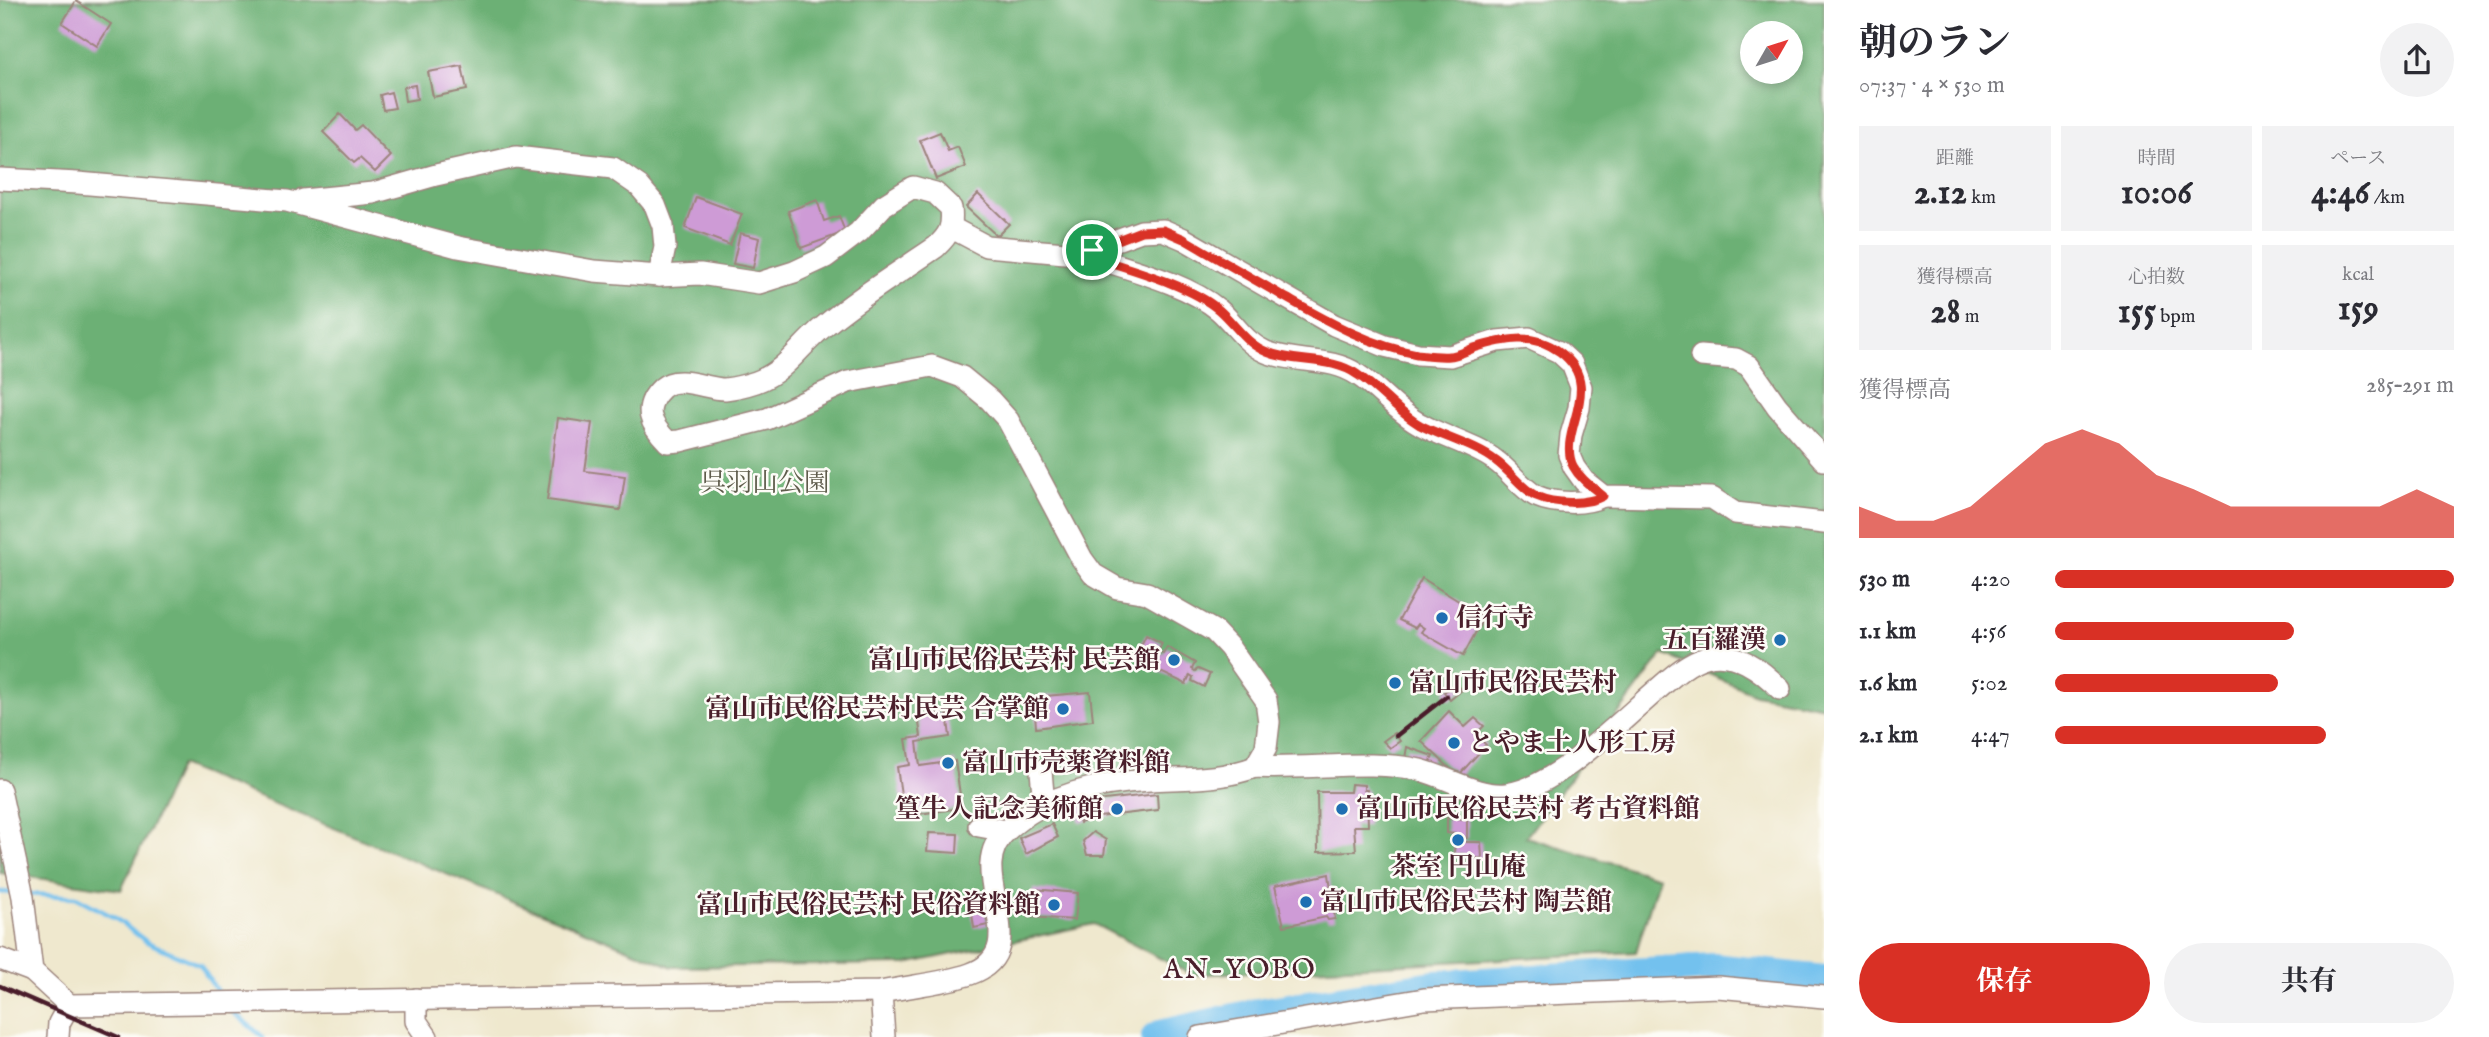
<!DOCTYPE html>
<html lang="ja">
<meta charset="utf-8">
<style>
body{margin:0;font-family:"IM FELL English","Noto Serif JP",serif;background:#f2f2f3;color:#2b2b33;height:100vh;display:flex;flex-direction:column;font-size:26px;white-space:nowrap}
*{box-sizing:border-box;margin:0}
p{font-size:23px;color:#7c7c81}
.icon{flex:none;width:38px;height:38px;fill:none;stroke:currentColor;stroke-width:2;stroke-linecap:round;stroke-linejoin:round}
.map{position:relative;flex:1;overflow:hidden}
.side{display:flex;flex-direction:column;background:#fff;width:665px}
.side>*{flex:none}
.needle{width:46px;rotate:51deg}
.tools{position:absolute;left:1740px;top:21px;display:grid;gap:14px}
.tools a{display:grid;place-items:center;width:63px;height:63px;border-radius:50%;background:#fff;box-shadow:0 4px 10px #0003;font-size:35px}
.pin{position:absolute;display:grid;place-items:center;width:60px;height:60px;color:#fff;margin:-30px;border:4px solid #fff;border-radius:50%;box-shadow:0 2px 7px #0007}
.round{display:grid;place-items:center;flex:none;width:74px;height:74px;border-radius:37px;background:#f2f2f3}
.headline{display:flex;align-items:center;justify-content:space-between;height:119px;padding:0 35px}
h1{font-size:38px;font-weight:700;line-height:52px}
.stats{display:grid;grid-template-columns:repeat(3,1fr);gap:10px;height:119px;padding:7px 35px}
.stats div{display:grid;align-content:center;border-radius:0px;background:#f2f2f3;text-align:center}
.stats b{font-size:35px;font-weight:700}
.stats small{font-size:19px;font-weight:400}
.stats p{font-size:19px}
.chart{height:196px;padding:14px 35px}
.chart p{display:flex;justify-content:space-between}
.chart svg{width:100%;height:126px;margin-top:7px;fill:#d93025;opacity:.7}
.cta{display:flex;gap:14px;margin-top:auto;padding:14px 35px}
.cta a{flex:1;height:80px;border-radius:42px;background:#d93025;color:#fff;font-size:28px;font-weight:700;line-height:80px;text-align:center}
.cta a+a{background:#f2f2f3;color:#2b2b33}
ul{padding:0 35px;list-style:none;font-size:23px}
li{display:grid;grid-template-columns:112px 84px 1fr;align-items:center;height:52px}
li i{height:18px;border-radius:9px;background:#d93025}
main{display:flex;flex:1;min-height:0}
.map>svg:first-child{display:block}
.forest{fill:#6cb074;stroke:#5b6850;stroke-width:2;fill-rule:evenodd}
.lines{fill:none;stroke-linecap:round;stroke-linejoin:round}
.stream{stroke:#73c1ee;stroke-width:4.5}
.river{stroke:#73c1ee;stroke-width:28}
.building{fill:#ce9bd6}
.minor-casing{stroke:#9c847c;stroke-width:24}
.minor{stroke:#fff;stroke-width:21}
.rail{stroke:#4a1f2b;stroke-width:4.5}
.route-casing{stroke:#fff;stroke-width:14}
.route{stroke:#d93025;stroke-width:9}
.poi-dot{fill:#1f6fb2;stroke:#fdfcf7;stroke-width:2.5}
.labels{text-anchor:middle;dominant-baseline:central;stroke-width:5;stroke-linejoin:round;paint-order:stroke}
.park-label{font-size:26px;fill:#5f5c4c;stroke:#fdfcf7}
.poi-label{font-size:26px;font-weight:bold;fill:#4a1f2b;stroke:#fdfcf7;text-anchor:start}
.neighbourhood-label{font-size:28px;letter-spacing:2px;fill:#4a1f2b;stroke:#fdfcf7}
</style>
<main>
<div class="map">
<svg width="1824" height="1037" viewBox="0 0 1824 1037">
<rect width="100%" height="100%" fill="#fdfcf7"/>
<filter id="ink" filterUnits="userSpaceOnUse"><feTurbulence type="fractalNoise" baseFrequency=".0143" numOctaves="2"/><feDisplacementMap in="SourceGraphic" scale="14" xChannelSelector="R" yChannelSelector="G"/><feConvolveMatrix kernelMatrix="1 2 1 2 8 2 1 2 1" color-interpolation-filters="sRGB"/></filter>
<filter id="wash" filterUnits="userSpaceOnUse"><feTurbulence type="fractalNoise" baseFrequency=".00686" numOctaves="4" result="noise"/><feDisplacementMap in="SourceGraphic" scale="28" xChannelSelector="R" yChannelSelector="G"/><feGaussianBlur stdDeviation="1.57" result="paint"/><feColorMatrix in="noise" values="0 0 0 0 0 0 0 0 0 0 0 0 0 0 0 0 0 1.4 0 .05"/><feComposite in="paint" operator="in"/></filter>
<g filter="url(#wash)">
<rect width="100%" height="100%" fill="#efe8ce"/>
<path class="forest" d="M0 0H1824V707L1755 694 1663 654 1526 837 1659 877 1636 952 1192 975 1094 924 906 964 673 967 180 765 121 890 0 873ZM1752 33H1790V72H1752Z"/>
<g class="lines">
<g class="stream">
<path d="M0 892 17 893"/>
<path d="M29 894 76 897 115 918 147 942 200 965 220 996"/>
<path d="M229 1009 263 1037"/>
</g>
<path class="river" d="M1155 1037 1160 1034 1257 1012 1434 984 1713 967 1824 979"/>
</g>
<g id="blocks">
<g class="building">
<path d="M76 1 111 24 97 46 62 23Z"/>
<path d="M462 66 467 90 433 97 428 72Z"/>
<path d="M415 85 417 99 405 101 403 87Z"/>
<path d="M391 92 395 108 383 110 380 95Z"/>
<path d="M340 114 355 130 361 125 391 156 375 172 360 158 354 163 323 132Z"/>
<path d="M940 132 948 151 958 147 966 167 936 179 920 140Z"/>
<path d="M978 194 1009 224 997 236 966 207Z"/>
<path d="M696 197 742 214 730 245 685 228Z"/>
<path d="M817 200 824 221 839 216 845 232 801 248 788 211Z"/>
<path d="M740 233 759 238 753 268 733 264Z"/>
<path d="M558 418 592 423 585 471 625 476 620 510 547 500Z"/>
<path d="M1422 578 1484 617 1463 656 1421 632 1424 628 1418 624 1415 628 1399 620Z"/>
<path d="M1146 635 1162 643 1158 652 1163 654 1167 647 1195 663 1192 669 1195 671 1198 669 1210 674 1204 687 1192 681 1193 677 1190 675 1186 684 1156 670 1159 662 1154 659 1151 664 1135 657Z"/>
<path d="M1456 683 1462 690 1450 700 1444 692Z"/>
<path d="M1090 692 1093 720 1036 728 1034 697Z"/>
<path d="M1449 711 1465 727 1475 718 1484 726 1476 734 1486 745 1458 776 1421 741Z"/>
<path d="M947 712 950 737 917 742 920 766 955 761 962 808 904 816 897 767 910 765 906 739 921 737 918 716Z"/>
<path d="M1394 733 1400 741 1390 748 1383 741Z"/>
<path d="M1407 747 1433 756 1429 766 1405 758Z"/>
<path d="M1351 784 1364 785V790H1367L1368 826H1354L1356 851 1318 852 1317 792H1350Z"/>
<path d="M1157 794 1158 810 1099 817 1080 823 1076 807 1104 800Z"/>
<path d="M1447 818 1467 819V838H1461V842H1481L1482 858 1465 859V855L1454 854 1455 834 1447 833Z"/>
<path d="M1052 824 1058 837 1026 854 1019 838Z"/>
<path d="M1093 832 1106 840 1104 855H1087L1083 841Z"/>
<path d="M929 833 958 834 957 853 927 851Z"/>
<path d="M1329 874 1335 919 1328 920 1326 917 1284 926 1275 886Z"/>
<path d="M1033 889 1078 893 1075 920 1029 917Z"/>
<path d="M984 904 988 925 974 928 971 907Z"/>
</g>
</g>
</g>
<g filter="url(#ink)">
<use href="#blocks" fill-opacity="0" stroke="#9c847c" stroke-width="2"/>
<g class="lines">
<g class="minor-casing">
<g id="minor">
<path d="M0 179 78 183 287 201 458 247 594 271 659 276 700 274 759 283 794 272 826 257 859 232 884 205 913 187 935 193 951 208C953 227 950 234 936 247 898 273 857 298 822 328 800 346 785 372 756 382 747 385 734 388 725 389 706 389 678 374 662 388 641 408 651 425 668 442L680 441 767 419 848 382 932 366 962 377 990 400 1008 420 1082 559 1093 574 1117 588 1147 593 1214 631 1229 647 1266 700 1269 722 1266 748 1255 767"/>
<path d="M303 200 373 193 436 175 516 157 613 168 639 186 655 205 663 226 665 247 659 276"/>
<path d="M952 228 986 246 1065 253 1092 249 1141 231 1163 230 1184 239 1334 325 1385 346 1418 354 1450 356 1497 341 1529 338 1559 352 1572 364 1581 387 1579 408 1571 435 1569 455 1574 467 1584 481 1603 496 1712 498 1735 513 1824 523"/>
<path d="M1092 249 1093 257C1132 270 1188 284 1219 310 1235 324 1246 344 1266 352 1296 364 1331 356 1358 375 1380 389 1397 412 1420 424 1443 437 1477 446 1496 461 1510 471 1521 488 1536 496 1554 504 1586 505 1603 496"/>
<path d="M1701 356 1736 359 1749 366 1777 406 1824 460"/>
<path d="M1041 771 1044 805"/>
<path d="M0 790 23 897 32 971 69 1005 881 992C909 986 944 983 970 974 1040 949 959 872 1007 830 1047 794 1099 783 1150 780 1187 778 1220 780 1255 767 1306 770 1372 759 1420 770 1448 777 1477 797 1506 794 1556 788 1619 722 1658 689 1672 677 1688 662 1706 657 1734 649 1762 670 1780 689"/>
<path d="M979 826 1006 831"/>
<path d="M0 959 32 971"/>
<path d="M881 992 884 1037"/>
<path d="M416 999V1021L427 1037"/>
<path d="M58 1037 59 1023 69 1005"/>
<path d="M1200 1037 1424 999 1718 987 1824 997"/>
</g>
</g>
<use href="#minor" class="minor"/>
<g class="rail">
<path d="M1396 736 1447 696"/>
<path d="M0 986 118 1037"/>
</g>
</g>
</g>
<g class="lines" filter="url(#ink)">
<g class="route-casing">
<path id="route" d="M1163 230 1184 239C1216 258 1249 276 1281 295 1324 319 1367 345 1417 354 1426 355 1439 357 1449 356 1457 356 1466 351 1474 348 1504 339 1533 332 1560 352 1607 387 1556 431 1573 466 1580 479 1592 487 1603 496 1587 505 1554 504 1536 496 1521 488 1510 471 1496 461 1477 446 1443 437 1420 425 1397 412 1380 389 1358 375 1331 356 1296 364 1267 352 1246 344 1235 324 1219 310 1190 285 1130 269 1093 257L1092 250 1141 231Z"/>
</g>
<use href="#route" class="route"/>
</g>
<g class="poi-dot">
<circle cx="1442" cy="618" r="7"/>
<circle cx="1780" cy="640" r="7"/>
<circle cx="1174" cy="660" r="7"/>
<circle cx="1395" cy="683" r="7"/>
<circle cx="1063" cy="709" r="7"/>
<circle cx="1454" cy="743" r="7"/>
<circle cx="948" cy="763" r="7"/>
<circle cx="1117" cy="809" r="7"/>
<circle cx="1342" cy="809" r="7"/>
<circle cx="1458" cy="840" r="7"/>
<circle cx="1306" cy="902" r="7"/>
<circle cx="1054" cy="905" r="7"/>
</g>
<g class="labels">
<g class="park-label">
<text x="765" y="483">呉羽山公園</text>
</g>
<g class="poi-label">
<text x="1456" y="618">信行寺</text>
<text x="1766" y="640" text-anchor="end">五百羅漢</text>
<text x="1160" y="660" text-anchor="end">富山市民俗民芸村 民芸館</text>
<text x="1409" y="683">富山市民俗民芸村</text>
<text x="1049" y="709" text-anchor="end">富山市民俗民芸村民芸 合掌館</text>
<text x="1468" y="743">とやま土人形工房</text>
<text x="962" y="763">富山市売薬資料館</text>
<text x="1103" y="809" text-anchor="end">篁牛人記念美術館</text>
<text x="1356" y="809">富山市民俗民芸村 考古資料館</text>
<text x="1458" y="867" text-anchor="middle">茶室 円山庵</text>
<text x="1320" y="902">富山市民俗民芸村 陶芸館</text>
<text x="1040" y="905" text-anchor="end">富山市民俗民芸村 民俗資料館</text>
</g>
<g class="neighbourhood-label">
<text x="1240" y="970">AN-YOBO</text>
</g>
</g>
</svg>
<div class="tools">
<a><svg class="needle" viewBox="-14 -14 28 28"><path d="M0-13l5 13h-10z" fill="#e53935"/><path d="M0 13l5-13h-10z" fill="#7c7c81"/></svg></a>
</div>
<div class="pin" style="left:1092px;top:250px;background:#1e9e55"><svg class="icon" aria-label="arrive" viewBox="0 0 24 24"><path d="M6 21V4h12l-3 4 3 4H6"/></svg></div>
</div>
<section class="side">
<div class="headline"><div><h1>朝のラン</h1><p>07:37 · 4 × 530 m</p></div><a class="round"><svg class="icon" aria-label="share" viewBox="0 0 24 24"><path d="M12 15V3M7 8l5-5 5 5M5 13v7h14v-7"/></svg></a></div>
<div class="stats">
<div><p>距離</p><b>2.12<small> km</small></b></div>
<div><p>時間</p><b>10:06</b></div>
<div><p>ペース</p><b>4:46<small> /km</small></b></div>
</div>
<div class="stats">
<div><p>獲得標高</p><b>28<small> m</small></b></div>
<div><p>心拍数</p><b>155<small> bpm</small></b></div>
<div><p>kcal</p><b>159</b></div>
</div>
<div class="chart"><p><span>獲得標高</span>285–291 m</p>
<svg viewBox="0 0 160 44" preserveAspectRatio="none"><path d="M0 44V33L10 38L20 38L30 33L40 22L50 11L60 6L70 11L80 22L90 27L100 33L110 33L120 33L130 33L140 33L150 27L160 33V44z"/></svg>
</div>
<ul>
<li><b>530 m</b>4:20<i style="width:100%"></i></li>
<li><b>1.1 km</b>4:56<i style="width:60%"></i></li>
<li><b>1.6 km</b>5:02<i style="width:56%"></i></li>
<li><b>2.1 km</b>4:47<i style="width:68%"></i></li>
</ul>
<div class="cta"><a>保存</a><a>共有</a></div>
</section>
</main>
